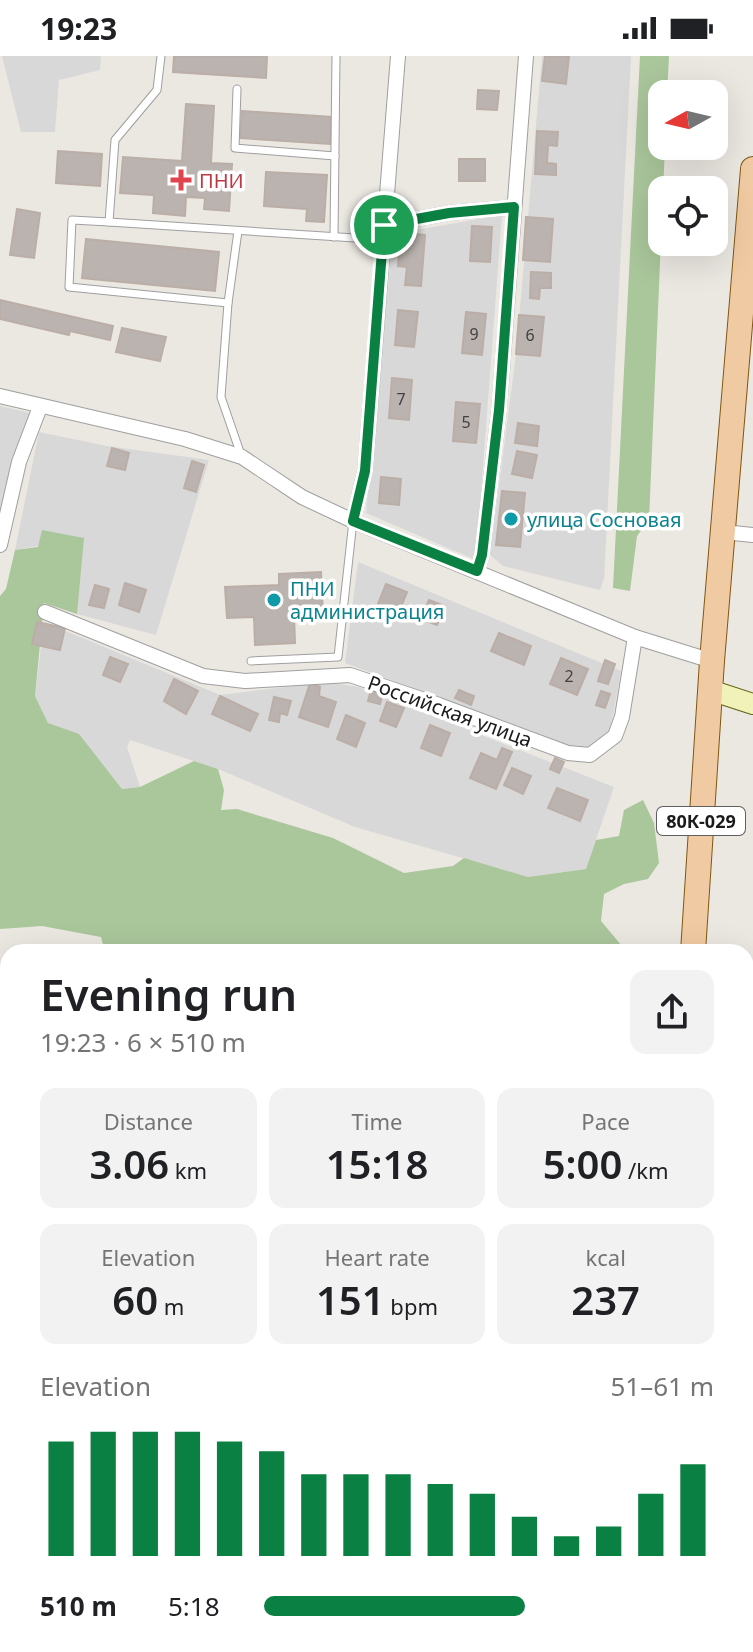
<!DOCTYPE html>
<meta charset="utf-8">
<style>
body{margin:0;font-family:"Noto Sans",sans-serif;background:#f2f2f2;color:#202124;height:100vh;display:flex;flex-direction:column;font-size:30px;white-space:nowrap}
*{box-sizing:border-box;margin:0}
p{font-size:26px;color:#757577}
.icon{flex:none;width:44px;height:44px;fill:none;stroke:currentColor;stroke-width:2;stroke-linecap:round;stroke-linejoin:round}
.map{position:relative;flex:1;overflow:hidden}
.side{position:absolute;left:0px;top:888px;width:754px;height:708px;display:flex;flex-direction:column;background:#fff;border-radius:24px 24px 0 0;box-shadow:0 8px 32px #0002}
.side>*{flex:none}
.needle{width:52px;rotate:262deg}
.tools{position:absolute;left:648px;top:24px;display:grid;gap:16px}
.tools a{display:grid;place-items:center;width:80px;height:80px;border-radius:16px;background:#fff;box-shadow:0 8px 32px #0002;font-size:40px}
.pin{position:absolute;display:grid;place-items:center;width:68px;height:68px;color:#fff;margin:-34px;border:4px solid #fff;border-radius:50%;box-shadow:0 2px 8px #0007}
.round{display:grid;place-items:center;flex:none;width:84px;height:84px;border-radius:16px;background:#f2f2f2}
.overview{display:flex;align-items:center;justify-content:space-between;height:136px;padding:0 40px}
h1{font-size:44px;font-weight:600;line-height:60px}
.stats{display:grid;grid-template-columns:repeat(3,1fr);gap:12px;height:136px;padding:8px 40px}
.stats div{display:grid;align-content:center;border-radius:16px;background:#f2f2f2;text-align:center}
.stats b{font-size:40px;font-weight:600}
.stats small{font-size:22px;font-weight:400}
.stats p{font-size:22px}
.chart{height:224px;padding:16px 40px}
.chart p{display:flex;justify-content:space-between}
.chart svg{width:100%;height:144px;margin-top:8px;stroke:#0b8043;stroke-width:6}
ul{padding:0 40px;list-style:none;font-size:26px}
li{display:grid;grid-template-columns:128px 96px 1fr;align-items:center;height:60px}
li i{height:20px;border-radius:10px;background:#0b8043}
.status{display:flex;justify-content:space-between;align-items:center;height:56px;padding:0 40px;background:#fff;direction:ltr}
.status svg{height:22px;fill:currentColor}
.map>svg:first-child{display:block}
.residential{fill:#d9d8d8}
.forest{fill:#aac69b}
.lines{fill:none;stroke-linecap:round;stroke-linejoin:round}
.stream{stroke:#a7ccd4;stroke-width:4}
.building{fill:#bbb3af;stroke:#bbaea6;stroke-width:2}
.lane-casing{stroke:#9f9f9f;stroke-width:9}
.street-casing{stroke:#9f9f9f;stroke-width:16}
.secondary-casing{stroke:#5e6311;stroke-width:22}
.primary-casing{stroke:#815611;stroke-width:26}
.lane{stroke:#fff;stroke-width:7}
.street{stroke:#fff;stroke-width:14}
.secondary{stroke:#f1f1ba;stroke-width:20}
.primary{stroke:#f0caa2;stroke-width:24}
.route-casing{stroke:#fff;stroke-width:16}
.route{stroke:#0b8043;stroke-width:10}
.health-dot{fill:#e0444e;stroke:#fff;stroke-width:3}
.culture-dot{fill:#0f9aa8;stroke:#fff;stroke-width:3}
.labels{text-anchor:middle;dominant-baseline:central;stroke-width:7;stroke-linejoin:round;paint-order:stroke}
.number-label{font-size:16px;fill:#434140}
.shield{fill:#fff;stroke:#5f5f5f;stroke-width:2}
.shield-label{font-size:18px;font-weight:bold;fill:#1b1b1b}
.health-label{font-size:20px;fill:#be3a42;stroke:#fff;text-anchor:start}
.culture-label{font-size:20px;fill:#0d838f;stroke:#fff;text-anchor:start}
.street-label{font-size:20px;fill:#1b1b1b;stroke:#fff}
</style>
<div class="status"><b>19:23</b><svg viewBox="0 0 49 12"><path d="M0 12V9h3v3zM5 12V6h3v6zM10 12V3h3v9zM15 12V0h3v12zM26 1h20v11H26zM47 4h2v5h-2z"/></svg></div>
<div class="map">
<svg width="753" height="1596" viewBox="0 0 753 1596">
<rect width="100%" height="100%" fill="#ebe8e2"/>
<g class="residential">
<path d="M2 0H101L100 14 59 24 55 76H21Z"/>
<path d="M542 0H631L604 523 600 534 503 510 490 499 516 298Z"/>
<path d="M502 159 476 504 366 457 393 178Z"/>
<path d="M0 350 30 357 0 489Z"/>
<path d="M39 376 107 390 209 404 156 579 77 558 83 482 15 494Z"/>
<path d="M358 506 621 615 608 687 587 696 345 607Z"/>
<path d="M44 566 220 639 326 626 359 631 614 731 586 813 528 821 355 771 218 713 130 684 127 691 140 731 122 733 79 679 48 667 35 640Z"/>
</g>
<g class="forest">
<path d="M640 0H669L667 38H662V90H665L649 464 637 480 630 535 613 532Z"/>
<path d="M42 474 84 482 77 558 44 547 35 640 48 667 79 678 122 733 140 731 194 705 218 713 224 734 221 754 237 753 333 782 404 817 453 810 464 802 528 821 586 813 596 784 619 780 624 754 643 744 654 767 659 807 648 823 624 828 604 838 601 865 627 896H105L101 881 42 870 0 873V540L6 533 15 494 38 491Z"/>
<path d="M0 955H8V1337L0 1346Z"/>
<path d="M753 1105V1198L746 1196V1107Z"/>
<path d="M753 1238V1596H703L690 1588H746V1240Z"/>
<path d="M8 1395V1588H37L38 1596H0V1399Z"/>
<path d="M135 1588H460L435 1596H138Z"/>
</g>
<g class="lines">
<g class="stream">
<path d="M0 1119 8 1110"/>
<path d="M746 1138 753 1139"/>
</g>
</g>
<g class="building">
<path d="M174 0H267L266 22 173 16Z"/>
<path d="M545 0H569L566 28 542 25Z"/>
<path d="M478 34 499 35 497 54 477 53Z"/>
<path d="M186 48 214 50 211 107 232 108 229 155 204 153 205 142 186 141 185 160 153 157 154 139 120 137 123 101 182 105Z"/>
<path d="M242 55 332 61 330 88 240 82Z"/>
<path d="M537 75 558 76 557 90 548 89 547 107 556 108V119L535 118Z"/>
<path d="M58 95 102 98 100 130 56 127Z"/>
<rect x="459" y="103" width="26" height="22"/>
<path d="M266 116 327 119 324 166 306 165 307 153 264 150Z"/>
<path d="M17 153 40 157 34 202 10 199Z"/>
<path d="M526 161 553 163 550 206 523 204Z"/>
<path d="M472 170 492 171 490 206 470 205Z"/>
<path d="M401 176 425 179 421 230 405 229 407 211 398 210Z"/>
<path d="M86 183 219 196 215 235 82 222Z"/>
<path d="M531 216 551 217V232H540L539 243 530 242Z"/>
<path d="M0 244 113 270 110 284 70 275 69 279 0 263Z"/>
<path d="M398 254 418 256 414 291 395 289Z"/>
<path d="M466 256 486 258 482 299 462 297Z"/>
<path d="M519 259 544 261 540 300 516 298Z"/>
<path d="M122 272 166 281 160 305 116 296Z"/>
<path d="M392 322 412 324 409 364 389 362Z"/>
<path d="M456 346 480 348 476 387 453 385Z"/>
<path d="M518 367 539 370 537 390 515 387Z"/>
<path d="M112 392 129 397 125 414 107 410Z"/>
<path d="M517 395 537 399 532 422 512 418Z"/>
<path d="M192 405 204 409 196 436 184 432Z"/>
<path d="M381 421 401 423 399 449 379 447Z"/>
<path d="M502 435 525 437 520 491 496 489Z"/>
<path d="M321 516 323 558 294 559 295 587 255 589 254 561 227 562 225 531 279 529V518Z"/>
<path d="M125 527 146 534 139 556 119 549Z"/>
<path d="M386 528 407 536 397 561 376 553Z"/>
<path d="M95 529 109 533 104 552 89 549Z"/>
<path d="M429 544 445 550 437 569 421 563Z"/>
<path d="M37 566 65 572 60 594 32 588Z"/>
<path d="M499 577 531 590 524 609 491 595Z"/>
<path d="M110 601 128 608 120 626 103 619Z"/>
<path d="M561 602 588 613 577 639 550 628Z"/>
<path d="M605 604 615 608 608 628 598 625Z"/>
<path d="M174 623 198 635 186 658 164 645Z"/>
<path d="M310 627 320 631 319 640 336 646 328 671 299 661Z"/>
<path d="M371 634 383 637 380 648 368 645Z"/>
<path d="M459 634 474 640 471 649 455 642Z"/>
<path d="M601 635 610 638 605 652 596 649Z"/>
<path d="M220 640 258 658 250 675 212 658Z"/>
<path d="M274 641 291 645 287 659 280 657 279 666 269 664Z"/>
<path d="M387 646 404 652 396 671 380 665Z"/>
<path d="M346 659 365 667 356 691 337 683Z"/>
<path d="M430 669 450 677 441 700 421 692Z"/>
<path d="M502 692 512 696 496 733 470 722 481 697 497 704Z"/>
<path d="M555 702 564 706 559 717 550 713Z"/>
<path d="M512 712 531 720 523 738 504 729Z"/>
<path d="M557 732 588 744 580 765 548 752Z"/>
</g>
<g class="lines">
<g class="lane-casing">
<g id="lane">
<path d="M161 0 157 34 115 84 109 166 72 164 69 231 228 247"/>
<path d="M237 33 235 92 335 100"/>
<path d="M109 166 355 182"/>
<path d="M238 175 228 247 221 341 241 399"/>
<path d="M334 181 336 0"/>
<path d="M251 605 338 601 353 465"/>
</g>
</g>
<g class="street-casing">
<g id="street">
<path d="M384 169 449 157 514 151"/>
<path d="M0 340 185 383 242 401 302 441 353 465 635 581 712 605"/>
<path d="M353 465 365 415 398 0"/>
<path d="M723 476 753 479"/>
<path d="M0 489 19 406 40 351"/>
<path d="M477 515 482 499 499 354 526 0"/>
<path d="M45 556 203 620 245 625 350 619 439 649 568 697 590 699 615 680 622 661 635 581"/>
</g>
</g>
<g class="secondary-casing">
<path id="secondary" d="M710 634 753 648"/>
</g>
<g class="primary-casing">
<g id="primary">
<path d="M693 896 712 605 753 113"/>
<path d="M646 1596V1588"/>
</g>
</g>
<use href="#lane" class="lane"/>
<use href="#street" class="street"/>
<use href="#secondary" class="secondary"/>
<use href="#primary" class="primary"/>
</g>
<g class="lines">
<g class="route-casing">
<path id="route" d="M514 151 499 354 482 499 477 515 353 465 365 415 384 169 449 157Z"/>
</g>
<use href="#route" class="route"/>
</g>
<path class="health-dot" d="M177 112h8v8h8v8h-8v8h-8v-8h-8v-8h8z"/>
<g class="culture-dot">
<circle cx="511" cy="463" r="8"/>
<circle cx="274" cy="544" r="8"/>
</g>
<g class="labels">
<g class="number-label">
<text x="474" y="278">9</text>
<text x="530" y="279">6</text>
<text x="401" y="343">7</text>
<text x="466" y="366">5</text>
<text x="569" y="620">2</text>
</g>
<rect class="shield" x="657" y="751" width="88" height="28" rx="6"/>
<g class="shield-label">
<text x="701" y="765">80К-029</text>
</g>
<g class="health-label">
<text x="199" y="124">ПНИ</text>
</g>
<g class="culture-label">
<text x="527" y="463">улица Сосновая</text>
<text x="290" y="532">ПНИ<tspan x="290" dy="23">администрация</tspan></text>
</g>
<g class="street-label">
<text transform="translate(450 655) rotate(20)">Российская улица</text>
</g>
</g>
</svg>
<div class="tools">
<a><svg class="needle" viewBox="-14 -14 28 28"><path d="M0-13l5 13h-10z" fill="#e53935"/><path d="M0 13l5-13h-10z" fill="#757577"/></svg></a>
<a><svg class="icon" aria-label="locate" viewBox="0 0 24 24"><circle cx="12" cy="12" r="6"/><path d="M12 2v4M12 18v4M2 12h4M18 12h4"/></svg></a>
</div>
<div class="pin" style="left:384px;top:169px;background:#1e9e55"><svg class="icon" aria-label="arrive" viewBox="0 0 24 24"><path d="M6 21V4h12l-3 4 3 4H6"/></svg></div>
<section class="side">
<div class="overview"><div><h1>Evening run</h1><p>19:23 · 6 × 510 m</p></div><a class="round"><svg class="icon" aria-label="share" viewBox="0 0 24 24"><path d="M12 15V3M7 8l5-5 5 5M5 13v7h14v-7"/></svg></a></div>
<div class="stats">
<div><p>Distance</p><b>3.06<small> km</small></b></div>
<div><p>Time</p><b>15:18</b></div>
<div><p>Pace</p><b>5:00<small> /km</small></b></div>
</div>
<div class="stats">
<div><p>Elevation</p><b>60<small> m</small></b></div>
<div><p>Heart rate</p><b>151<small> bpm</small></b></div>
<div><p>kcal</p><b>237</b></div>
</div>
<div class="chart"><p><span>Elevation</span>51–61 m</p>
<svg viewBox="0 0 160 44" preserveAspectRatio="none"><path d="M5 44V9M15 44V6M25 44V6M35 44V6M45 44V9M55 44V12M65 44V19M75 44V19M85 44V19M95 44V22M105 44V25M115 44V32M125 44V38M135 44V35M145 44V25M155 44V16"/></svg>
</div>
<ul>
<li><b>510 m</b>5:18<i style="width:58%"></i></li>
</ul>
</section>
</div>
